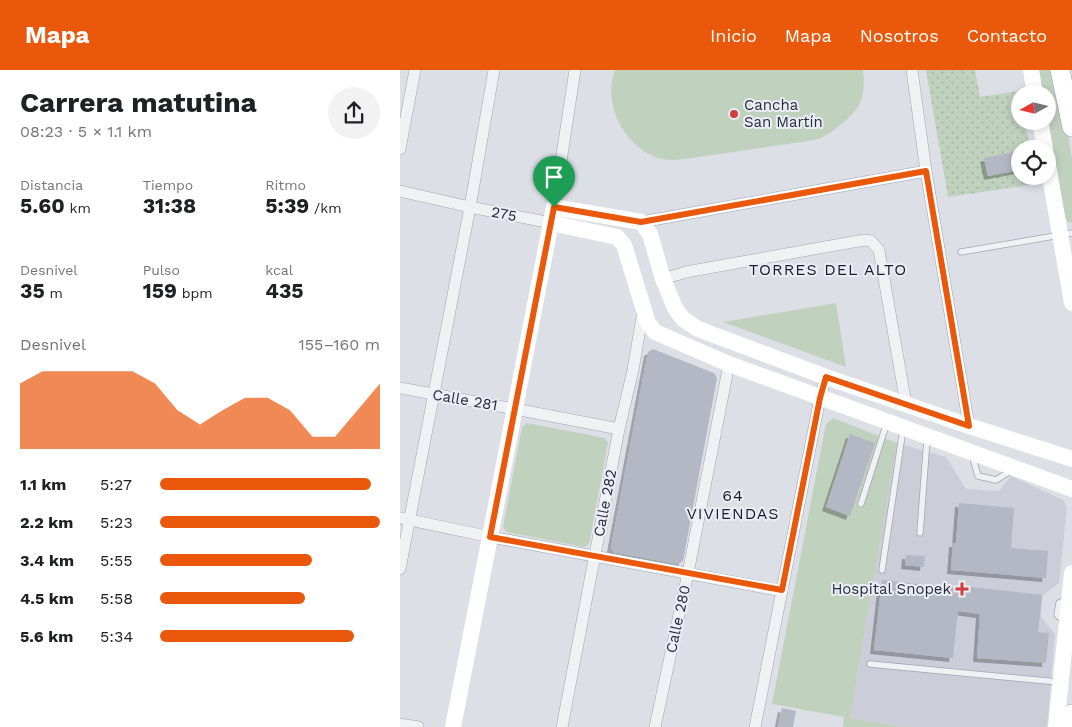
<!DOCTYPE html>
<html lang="es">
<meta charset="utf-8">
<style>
body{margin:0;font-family:"Work Sans",sans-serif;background:#f2f2f2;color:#202124;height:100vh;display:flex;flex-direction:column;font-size:19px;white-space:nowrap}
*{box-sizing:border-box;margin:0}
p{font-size:16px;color:#757577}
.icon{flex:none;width:28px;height:28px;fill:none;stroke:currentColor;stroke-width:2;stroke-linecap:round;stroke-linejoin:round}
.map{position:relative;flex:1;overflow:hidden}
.side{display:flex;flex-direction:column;background:#fff;width:400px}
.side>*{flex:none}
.needle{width:32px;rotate:262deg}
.controls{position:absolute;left:611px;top:15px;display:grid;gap:10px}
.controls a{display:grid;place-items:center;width:45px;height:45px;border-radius:50%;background:#fff;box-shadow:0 2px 8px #0003;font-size:25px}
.pin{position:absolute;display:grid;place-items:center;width:42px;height:42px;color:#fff;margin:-51px -21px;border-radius:50% 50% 50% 0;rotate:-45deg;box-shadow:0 0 5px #0007}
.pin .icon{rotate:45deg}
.round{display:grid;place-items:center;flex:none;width:52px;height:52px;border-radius:26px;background:#f2f2f2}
.overview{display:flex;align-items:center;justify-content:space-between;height:85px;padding:0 20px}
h1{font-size:28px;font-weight:700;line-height:38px}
.stats{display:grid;grid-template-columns:repeat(3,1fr);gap:8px;height:85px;padding:5px 20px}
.stats div{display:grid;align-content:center}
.stats b{font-size:21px;font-weight:700}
.stats small{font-size:14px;font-weight:400}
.stats p{font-size:14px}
.chart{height:140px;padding:10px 20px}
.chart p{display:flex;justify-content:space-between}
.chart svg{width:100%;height:90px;margin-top:5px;fill:#ea580c;opacity:.7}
ul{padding:0 20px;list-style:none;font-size:16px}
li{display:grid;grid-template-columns:80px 60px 1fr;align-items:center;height:38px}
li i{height:12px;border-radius:6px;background:#ea580c}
header{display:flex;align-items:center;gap:30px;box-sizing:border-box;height:70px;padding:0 25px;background:#ea580c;color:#fff}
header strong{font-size:24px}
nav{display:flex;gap:28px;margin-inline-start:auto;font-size:18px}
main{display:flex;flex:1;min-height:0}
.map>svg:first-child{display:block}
.built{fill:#cbced9}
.green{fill:#c0d1be}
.garden{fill:url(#garden-dots)}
.building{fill:#b4b8c4;filter:url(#shadow)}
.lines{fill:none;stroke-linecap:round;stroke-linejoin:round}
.lane-casing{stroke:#a2a5b1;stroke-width:7}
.street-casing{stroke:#a2a5b1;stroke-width:12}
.primary-casing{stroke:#9ca2b3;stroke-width:20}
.lane{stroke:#eff1f5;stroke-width:5.5}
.street{stroke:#eff1f5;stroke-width:11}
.secondary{stroke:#fff;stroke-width:16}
.primary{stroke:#fff;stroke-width:19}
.route-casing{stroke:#fff;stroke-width:10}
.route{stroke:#ea580c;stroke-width:6}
.poi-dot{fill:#ce3f41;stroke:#eceef5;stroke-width:2}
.labels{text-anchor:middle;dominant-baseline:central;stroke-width:4;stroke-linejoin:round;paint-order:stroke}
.poi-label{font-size:15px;fill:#262b3d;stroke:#eceef5;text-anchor:start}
.street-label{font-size:15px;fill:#262b3d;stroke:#eceef5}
.neighbourhood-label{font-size:16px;letter-spacing:1px;fill:#191d2e;stroke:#eceef5}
</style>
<header>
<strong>Mapa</strong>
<nav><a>Inicio</a><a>Mapa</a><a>Nosotros</a><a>Contacto</a></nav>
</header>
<main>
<section class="side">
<div class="overview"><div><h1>Carrera matutina</h1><p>08:23 · 5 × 1.1 km</p></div><a class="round"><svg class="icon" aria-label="share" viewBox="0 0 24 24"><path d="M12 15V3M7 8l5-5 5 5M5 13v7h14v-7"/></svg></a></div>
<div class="stats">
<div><p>Distancia</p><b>5.60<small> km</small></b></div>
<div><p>Tiempo</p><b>31:38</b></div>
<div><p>Ritmo</p><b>5:39<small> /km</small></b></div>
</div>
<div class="stats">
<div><p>Desnivel</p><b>35<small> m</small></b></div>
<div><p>Pulso</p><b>159<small> bpm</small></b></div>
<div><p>kcal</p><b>435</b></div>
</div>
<div class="chart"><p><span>Desnivel</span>155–160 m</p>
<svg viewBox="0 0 160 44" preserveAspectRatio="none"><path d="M0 44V12L10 6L20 6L30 6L40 6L50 6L60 12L70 25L80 32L90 25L100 19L110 19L120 25L130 38L140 38L150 25L160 12V44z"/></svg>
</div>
<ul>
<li><b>1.1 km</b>5:27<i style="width:96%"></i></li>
<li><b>2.2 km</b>5:23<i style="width:100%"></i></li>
<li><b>3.4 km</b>5:55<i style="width:69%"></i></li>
<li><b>4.5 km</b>5:58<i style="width:66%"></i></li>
<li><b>5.6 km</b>5:34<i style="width:88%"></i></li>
</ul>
</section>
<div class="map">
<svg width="672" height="657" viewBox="0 0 672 657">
<defs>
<pattern id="garden-dots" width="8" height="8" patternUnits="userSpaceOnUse" patternTransform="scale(1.25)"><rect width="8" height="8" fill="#c0d1be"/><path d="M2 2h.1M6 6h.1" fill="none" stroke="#a5b4a4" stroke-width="1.8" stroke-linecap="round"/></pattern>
<filter id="shadow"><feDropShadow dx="-4" dy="4" stdDeviation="0" flood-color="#0004"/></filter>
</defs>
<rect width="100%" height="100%" fill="#dddfe7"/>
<path class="built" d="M497 373 546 387 566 419 599 421 611 406 663 430 667 438 659 513 643 525 641 547 655 564 647 657H504L450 648Z"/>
<g class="green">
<path d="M215 0H463C466 27 461 39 439 56 432 62 424 67 415 70L285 89C276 90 266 91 258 88 224 76 202 34 215 0Z"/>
<path d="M638 0H654L666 53 672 89V153L668 152 665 148 648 48V24H643Z"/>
<path d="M436 233 446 297 323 252Z"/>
<path d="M433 348 497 373 450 648 504 657H443L444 647 372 634 426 354Z"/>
<path d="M127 353 205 368 208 373 189 474 184 477 107 462 103 457 122 357Z"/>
</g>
<path class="garden" d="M526 0H575L580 27 619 21 620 51H625L630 79H620V106H636L637 114 548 127Z"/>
<g class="building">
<path d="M620 81V100L588 106 584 88Z"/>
<path d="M253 279 314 303 317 308 283 491 278 494 214 482 211 478 248 282Z"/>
<path d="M450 364 475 373 450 446 426 437Z"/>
<path d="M559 433 614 438 611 478 648 481 646 508 551 500 553 473H556Z"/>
<path d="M506 485 525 486 524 497 505 495Z"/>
<path d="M482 510 570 520 571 517 642 525 638 562 649 563 646 593 577 588 580 544 558 541 553 588 474 580Z"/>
<path d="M382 638 396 641 393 657H378Z"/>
</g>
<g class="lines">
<g class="lane-casing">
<g id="lane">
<path d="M561 182 672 163"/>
<path d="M572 385 578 406 596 410 612 400"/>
<path d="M461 434 487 352"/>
<path d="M520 463 527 369"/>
<path d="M482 500 503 359"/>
<path d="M664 551 657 545 659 533 667 529"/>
<path d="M470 594 658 612"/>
</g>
</g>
<g class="street-casing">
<g id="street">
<path d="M512 0 526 101 569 356"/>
<path d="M0 79 15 0"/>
<path d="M0 121 70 137 151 153"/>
<path d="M154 137 175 0"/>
<path d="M241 152 526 101"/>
<path d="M263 209 286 202 464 170 471 171 479 180 506 334"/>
<path d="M0 318 115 339 219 359"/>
<path d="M0 448 91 467 382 521"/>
<path d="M0 499 70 137 94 0"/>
<path d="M0 654 18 657"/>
<path d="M162 657 219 359 233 300 243 241"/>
<path d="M255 657 288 503 329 294"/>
<path d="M355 657 420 328 426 307"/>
</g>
</g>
<g class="primary-casing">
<g id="primary">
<path d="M660 0 672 57"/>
<path d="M671 657 672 644"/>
</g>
</g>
<use href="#lane" class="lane"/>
<use href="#street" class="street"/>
<g class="secondary">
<path d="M631 0 635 24"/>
<path d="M640 51 645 79"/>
<path d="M648 95 672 233"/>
<path d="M151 153 217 167 224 175 248 253 255 262 329 294 672 419"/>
<path d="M53 657 154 137 241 152 250 164 263 209 275 238 283 249 298 259 426 307 569 356 672 389"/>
<path d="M656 657 672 503"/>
</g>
<use href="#primary" class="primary"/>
</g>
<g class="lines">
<g class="route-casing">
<path id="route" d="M526 101 569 356 426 307 420 328 382 520 90 467 154 137 241 152Z"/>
</g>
<use href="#route" class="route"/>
</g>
<g class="poi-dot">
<circle cx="334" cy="44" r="5"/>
<path d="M559.5 511.5h5v5h5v5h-5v5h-5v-5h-5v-5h5z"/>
</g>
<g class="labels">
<g class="poi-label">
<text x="344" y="35">Cancha<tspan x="344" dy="17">San Martín</tspan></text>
<text x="551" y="519" text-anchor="end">Hospital Snopek</text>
</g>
<g class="street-label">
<text transform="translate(104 144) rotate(11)">275</text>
<text transform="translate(65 330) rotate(10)">Calle 281</text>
<text transform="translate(205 433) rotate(-79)">Calle 282</text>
<text transform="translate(278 549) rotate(-78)">Calle 280</text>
</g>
<g class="neighbourhood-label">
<text x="428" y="199">TORRES DEL ALTO</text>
<text x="333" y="425">64<tspan x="333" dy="18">VIVIENDAS</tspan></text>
</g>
</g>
</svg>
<div class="controls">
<a><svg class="needle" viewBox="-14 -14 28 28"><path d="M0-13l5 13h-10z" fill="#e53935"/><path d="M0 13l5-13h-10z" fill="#757577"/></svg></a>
<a><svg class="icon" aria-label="locate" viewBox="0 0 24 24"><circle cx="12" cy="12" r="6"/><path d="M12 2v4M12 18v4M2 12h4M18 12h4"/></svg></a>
</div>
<div class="pin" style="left:154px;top:137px;background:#1e9e55"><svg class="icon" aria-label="arrive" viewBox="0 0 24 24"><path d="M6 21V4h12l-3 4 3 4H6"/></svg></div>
</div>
</main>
